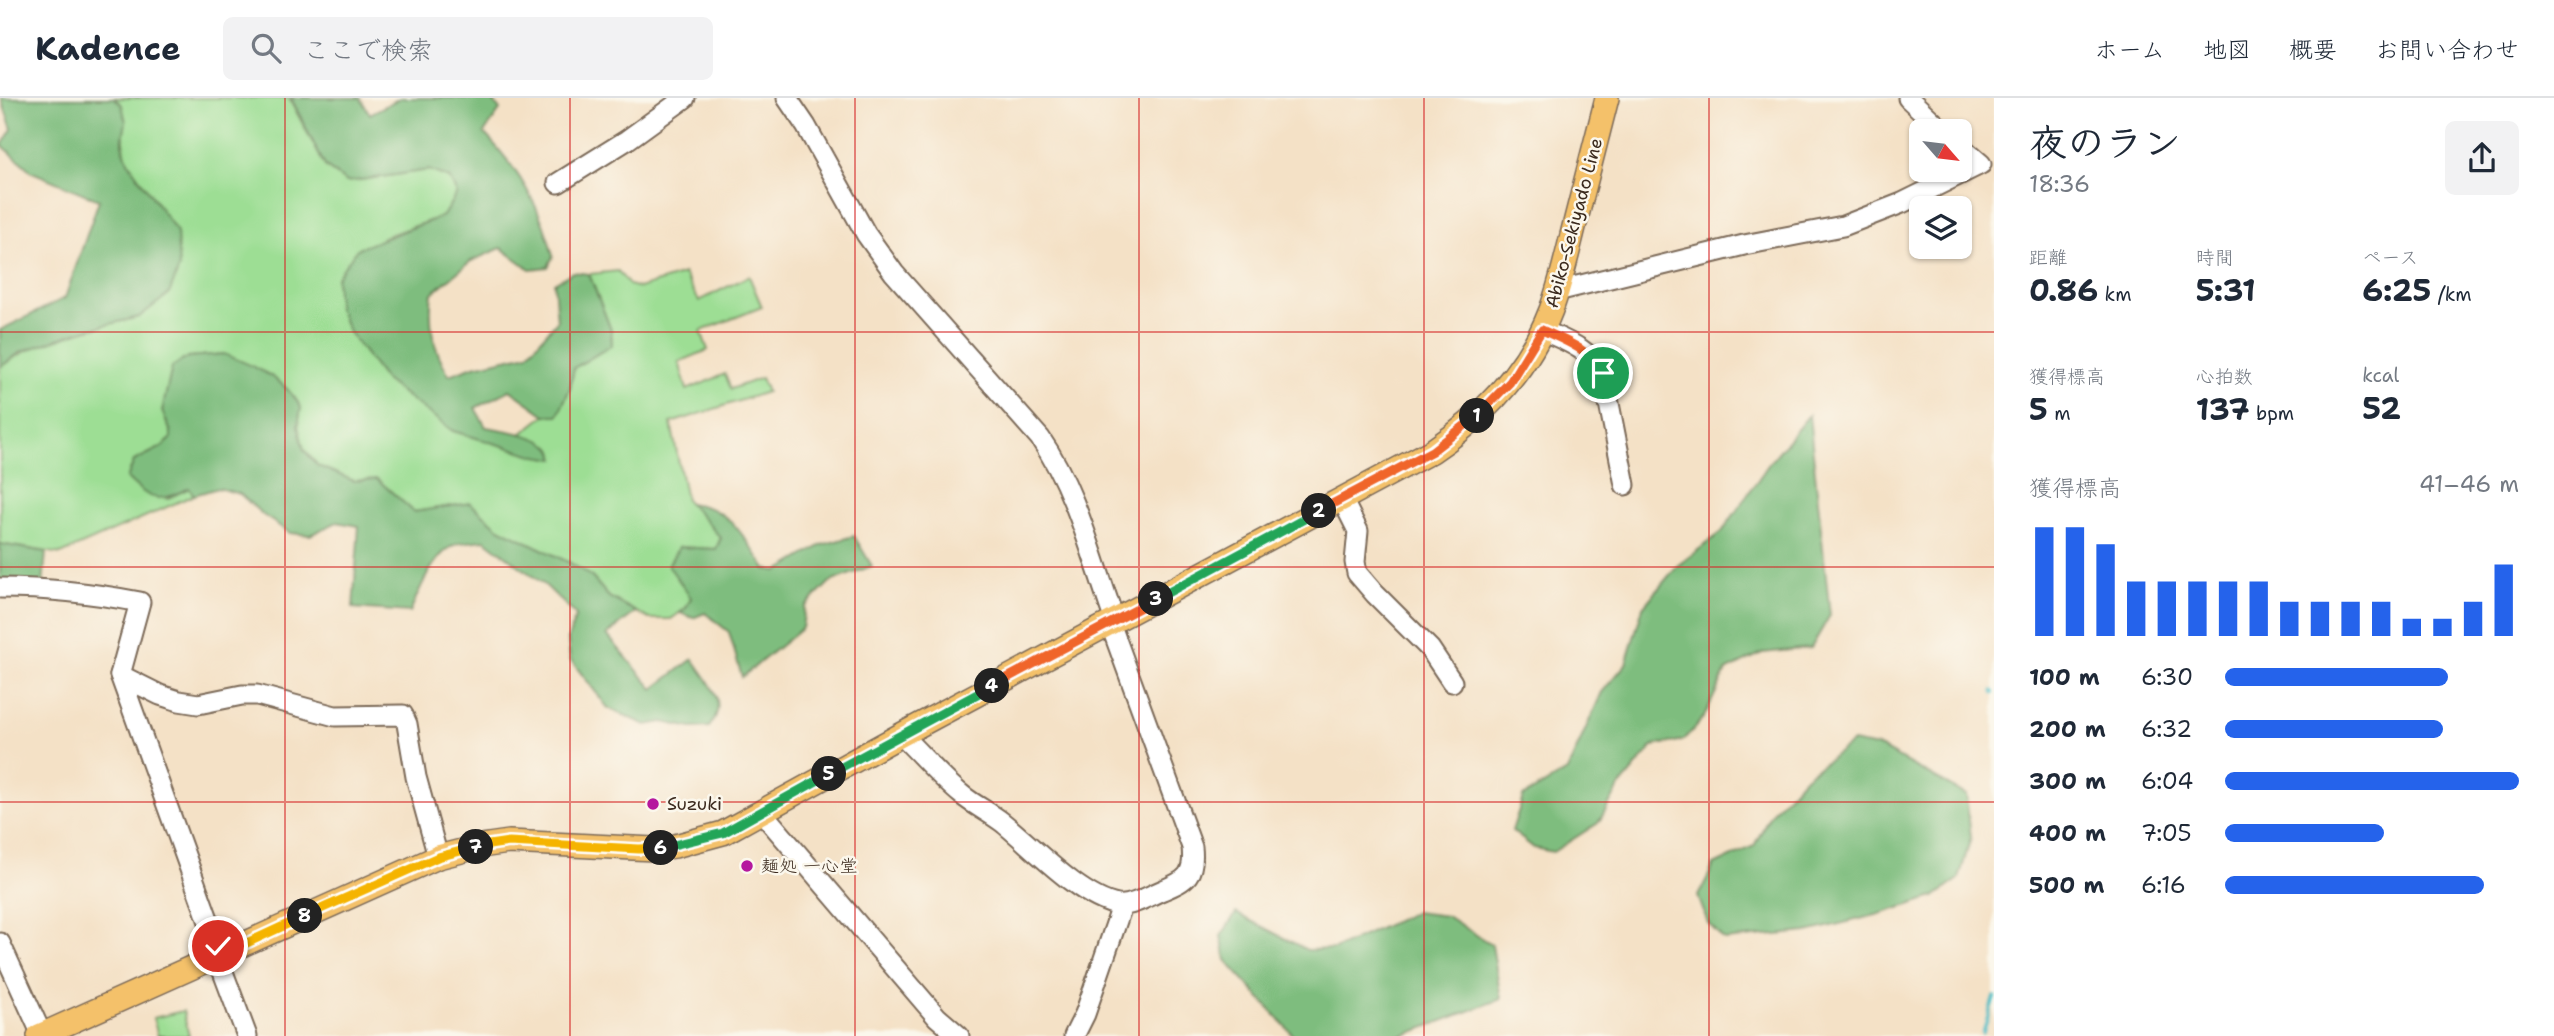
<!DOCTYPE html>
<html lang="ja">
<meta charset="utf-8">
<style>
body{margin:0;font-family:"Shantell Sans","Klee One",sans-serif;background:#f2f2f3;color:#1f2937;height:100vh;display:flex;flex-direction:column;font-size:26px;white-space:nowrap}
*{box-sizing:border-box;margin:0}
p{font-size:23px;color:#747a83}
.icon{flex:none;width:38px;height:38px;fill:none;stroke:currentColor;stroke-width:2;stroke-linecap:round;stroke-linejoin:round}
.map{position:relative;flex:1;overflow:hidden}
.panel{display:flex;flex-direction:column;background:#fff;width:560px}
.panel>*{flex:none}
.needle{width:46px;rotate:118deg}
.fabs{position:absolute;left:1909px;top:21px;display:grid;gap:14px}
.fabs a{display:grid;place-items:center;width:63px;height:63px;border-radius:10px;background:#fff;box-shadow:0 2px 5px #0004;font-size:35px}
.pin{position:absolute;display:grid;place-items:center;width:60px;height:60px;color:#fff;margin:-30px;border:4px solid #fff;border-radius:50%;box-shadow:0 2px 7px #0007}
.km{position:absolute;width:35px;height:35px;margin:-18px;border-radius:50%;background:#222;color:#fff;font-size:19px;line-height:35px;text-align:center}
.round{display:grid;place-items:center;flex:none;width:74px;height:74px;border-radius:10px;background:#f2f2f3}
.overview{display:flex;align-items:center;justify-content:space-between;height:119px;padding:0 35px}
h1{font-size:38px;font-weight:700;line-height:52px}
.stats{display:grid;grid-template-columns:repeat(3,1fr);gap:10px;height:119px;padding:7px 35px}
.stats div{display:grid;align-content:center}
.stats b{font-size:30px;font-weight:700}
.stats small{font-size:19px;font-weight:400}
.stats p{font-size:19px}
.chart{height:196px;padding:14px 35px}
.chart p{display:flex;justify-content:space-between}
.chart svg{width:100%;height:126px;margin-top:7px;stroke:#2563eb;stroke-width:6}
ul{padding:0 35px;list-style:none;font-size:23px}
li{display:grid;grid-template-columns:112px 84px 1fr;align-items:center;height:52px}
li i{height:18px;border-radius:9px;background:#2563eb}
header{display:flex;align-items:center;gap:42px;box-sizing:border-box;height:98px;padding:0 35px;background:#fff;border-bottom:2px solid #e0e1e3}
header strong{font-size:33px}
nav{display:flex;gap:38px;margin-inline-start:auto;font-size:24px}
.search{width:490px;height:63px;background:#f2f2f3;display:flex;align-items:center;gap:18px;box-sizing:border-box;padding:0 24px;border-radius:10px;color:#747a83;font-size:26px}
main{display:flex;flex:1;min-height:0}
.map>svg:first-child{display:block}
.green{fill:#9dde94;stroke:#6c8459;stroke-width:2}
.forest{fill:#7ebd7e;stroke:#5c744e;stroke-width:2}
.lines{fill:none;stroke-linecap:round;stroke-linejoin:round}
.stream{stroke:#4ebcc5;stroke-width:3.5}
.minor-casing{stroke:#7c6a59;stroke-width:23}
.major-casing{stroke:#7c6a59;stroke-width:26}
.minor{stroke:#fff;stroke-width:19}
.major{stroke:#f4c16a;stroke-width:23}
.split-1-casing{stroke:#fff;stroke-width:14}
.split-2-casing{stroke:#fff;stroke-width:14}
.split-3-casing{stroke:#fff;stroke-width:14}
.split-4-casing{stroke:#fff;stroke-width:14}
.split-5-casing{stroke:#fff;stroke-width:14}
.split-6-casing{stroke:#fff;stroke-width:14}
.split-7-casing{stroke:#fff;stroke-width:14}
.split-8-casing{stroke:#fff;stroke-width:14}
.split-9-casing{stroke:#fff;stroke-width:14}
.split-1{stroke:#f0652b;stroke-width:9}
.split-2{stroke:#f0652b;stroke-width:9}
.split-3{stroke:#22a559;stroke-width:9}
.split-4{stroke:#f0652b;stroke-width:9}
.split-5{stroke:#22a559;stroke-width:9}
.split-6{stroke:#22a559;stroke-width:9}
.split-7{stroke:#f5b400;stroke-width:9}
.split-8{stroke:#f5b400;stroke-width:9}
.split-9{stroke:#f5b400;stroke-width:9}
.grid{fill:none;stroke:#d62828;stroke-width:2;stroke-opacity:0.55}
.poi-dot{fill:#b5179e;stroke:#fbf7ec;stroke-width:2.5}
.labels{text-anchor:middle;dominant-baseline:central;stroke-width:5;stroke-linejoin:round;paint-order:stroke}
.street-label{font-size:18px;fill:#3b2a1e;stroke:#fbf7ec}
.poi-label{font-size:18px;fill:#3b2a1e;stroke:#fbf7ec;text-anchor:start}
</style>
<header>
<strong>Kadence</strong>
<div class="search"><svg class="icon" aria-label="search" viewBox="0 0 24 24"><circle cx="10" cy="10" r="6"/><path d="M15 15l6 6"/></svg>ここで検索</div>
<nav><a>ホーム</a><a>地図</a><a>概要</a><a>お問い合わせ</a></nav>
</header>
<main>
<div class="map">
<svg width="1994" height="938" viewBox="0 0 1994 938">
<rect width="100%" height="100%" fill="#fbf7ec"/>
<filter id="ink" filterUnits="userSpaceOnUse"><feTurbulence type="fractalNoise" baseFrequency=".0143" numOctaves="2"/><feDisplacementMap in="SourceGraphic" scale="14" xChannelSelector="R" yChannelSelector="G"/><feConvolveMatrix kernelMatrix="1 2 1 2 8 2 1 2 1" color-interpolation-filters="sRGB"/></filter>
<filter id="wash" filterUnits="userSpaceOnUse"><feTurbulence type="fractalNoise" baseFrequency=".00686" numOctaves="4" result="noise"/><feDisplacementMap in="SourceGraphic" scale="28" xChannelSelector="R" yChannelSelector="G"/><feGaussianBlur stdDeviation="1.57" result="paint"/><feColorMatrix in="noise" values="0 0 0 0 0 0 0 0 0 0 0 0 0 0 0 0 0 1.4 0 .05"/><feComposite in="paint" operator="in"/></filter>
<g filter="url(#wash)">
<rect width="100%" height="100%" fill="#f4e1c6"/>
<g class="green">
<path d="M114 0H289L325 68 346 84 429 72 449 80 457 95 443 118 383 139 338 210 349 234 385 282 453 333 543 345 521 336 545 317H558L570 290 574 270 612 247 611 232 589 176 618 173 629 187 639 190 684 176 699 203 749 178 762 209 701 233 708 252 679 264 687 292 725 276 731 291 761 280 767 294 671 325 686 402 721 439 716 451 679 449 691 500 686 510 671 521H649L609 499 591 478 570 465 499 430 470 405 414 414 377 381 354 383 318 368 304 352 298 328 301 309 224 256 188 259 162 313 171 334V341L162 349 134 363 167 401 189 390 194 397 61 456 0 446V269C40 240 92 230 139 219L177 134C164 115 135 82 127 62 118 39 133 18 114 0Z"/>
<path d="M183 913 189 938H158L153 920Z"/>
</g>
<g class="forest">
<path d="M1 0H114L122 7 126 24 122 46 128 64 177 134 179 170 169 196 139 219 84 232 21 254 0 269V232L65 200 99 102 32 74 2 47 12 31Z"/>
<path d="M291 0H360L370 16 400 0H491L500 12 484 35C517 69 542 111 553 158L548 169 530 171 501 150 471 163 432 195C428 226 433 251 449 277L474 268 528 256 557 223 554 185 573 174 589 176 611 232 612 247 574 270 570 290 558 317H545L510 292 475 310 486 329C502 332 541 337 551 350 554 353 554 358 555 361L537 358 453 333 385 282 349 234 338 210 336 180 357 151 443 118 457 95 449 80 429 72 347 84 325 68Z"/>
<path d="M224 256C255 269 283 278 301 309L298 328 304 352 318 368 354 383 377 381 414 414 470 405 499 430 570 465 591 478 609 499 636 514 607 537 653 591 693 561C708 583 730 605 709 629L692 630 663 624 646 627 608 610 570 561 568 541 576 517 546 488 485 442C476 443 465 443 457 446 434 454 419 493 410 514L353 510 359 428 337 424 310 437 290 435 263 417 240 396 218 390 194 397 189 390C158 405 152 404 127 380L134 363 162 349 171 341V334L162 313 172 269 188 259Z"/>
<path d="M1809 317 1830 517 1811 550 1762 555 1726 573 1704 619 1684 642 1653 648 1620 688 1598 725 1553 754 1534 750 1512 733 1523 699 1567 673 1602 594 1626 566 1643 509 1677 468 1722 434 1770 364Z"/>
<path d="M689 405C732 410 743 439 766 471L778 473 822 447 854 438 872 468 830 484 805 509 802 530 742 579 729 534 705 515 693 520 680 515 686 510 691 500 668 467 679 449 716 451 721 440Z"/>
<path d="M0 446 46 454 43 487 0 486Z"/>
<path d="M1853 644 1881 650 1966 697 1971 739 1959 781 1934 799 1880 816 1807 834 1724 842 1708 825 1698 798 1714 767 1754 748 1771 715 1806 678Z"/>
<path d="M1415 814 1447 818 1492 847 1501 901 1402 938H1294L1226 862 1221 838 1236 815 1307 852 1335 851Z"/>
</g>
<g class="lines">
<g class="stream">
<path d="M1993 593 1994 595"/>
<path d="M1983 935 1994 899"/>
</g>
</g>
</g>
<g filter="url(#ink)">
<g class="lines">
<g class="minor-casing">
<g id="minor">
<path d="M787 0 806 28 866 136 894 175 1040 340C1077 393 1093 463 1115 523"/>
<path d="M1908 0 1943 33"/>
<path d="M558 85 627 42 685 0"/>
<path d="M1557 193 1744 147 1843 128 1902 105 1981 66 1960 48"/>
<path d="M1542 232C1566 243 1590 251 1603 275L1625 387"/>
<path d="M1342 401 1358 433 1355 464 1357 475 1375 496 1430 551 1452 584"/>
<path d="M0 490C48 490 93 495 140 504L120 577 221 857"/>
<path d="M120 577 160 597 179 603 198 606 242 597H257L335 618 403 617 407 626 416 679 438 759"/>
<path d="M901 637C921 656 940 679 962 697 974 707 989 714 1002 724 1031 747 1081 801 1118 807 1132 809 1150 797 1163 792 1187 782 1195 777 1192 749L1110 525"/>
<path d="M761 713 937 919 959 938"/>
<path d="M0 845 42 937"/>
<path d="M217 858 247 938"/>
<path d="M1074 938 1085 916 1122 808"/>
</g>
</g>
<g class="major-casing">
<path id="major" d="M39 938 438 759 481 748 509 744 654 751 675 748 723 735 901 637 1432 353C1485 317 1528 272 1551 212 1561 185 1567 157 1574 129 1585 86 1596 43 1607 0"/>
</g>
<use href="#minor" class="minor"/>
<use href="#major" class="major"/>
</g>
</g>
<g class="lines" filter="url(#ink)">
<g class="split-1-casing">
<path id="split-1" d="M1477 318 1510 284 1542 232C1566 243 1589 251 1603 275"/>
</g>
<g class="split-2-casing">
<path id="split-2" d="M1319 413 1432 353 1477 318"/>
</g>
<g class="split-3-casing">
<path id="split-3" d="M1156 501 1319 413"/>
</g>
<g class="split-4-casing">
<path id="split-4" d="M992 588 1156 501"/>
</g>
<g class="split-5-casing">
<path id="split-5" d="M829 676 992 588"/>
</g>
<g class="split-6-casing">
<path id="split-6" d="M661 750 723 735 829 676"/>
</g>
<g class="split-7-casing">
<path id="split-7" d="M476 749 509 744 639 751 661 750"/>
</g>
<g class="split-8-casing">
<path id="split-8" d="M305 818 438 759 476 749"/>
</g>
<g class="split-9-casing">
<path id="split-9" d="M218 848 221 857 305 818"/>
</g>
<use href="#split-1" class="split-1"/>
<use href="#split-2" class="split-2"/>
<use href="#split-3" class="split-3"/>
<use href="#split-4" class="split-4"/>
<use href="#split-5" class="split-5"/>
<use href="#split-6" class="split-6"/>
<use href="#split-7" class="split-7"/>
<use href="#split-8" class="split-8"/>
<use href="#split-9" class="split-9"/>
</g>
<path class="grid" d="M285 0V938M570 0V938M855 0V938M1139 0V938M1424 0V938M1709 0V938M0 234H1994M0 469H1994M0 704H1994"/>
<g class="poi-dot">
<circle cx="653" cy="706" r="7"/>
<circle cx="747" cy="768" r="7"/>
</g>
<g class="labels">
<g class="street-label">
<text transform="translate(1574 125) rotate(-75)">Abiko-Sekiyado Line</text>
</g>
<g class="poi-label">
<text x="667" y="706">Suzuki</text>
<text x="761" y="768">麺処 一心堂</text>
</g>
</g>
</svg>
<div class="fabs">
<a><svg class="needle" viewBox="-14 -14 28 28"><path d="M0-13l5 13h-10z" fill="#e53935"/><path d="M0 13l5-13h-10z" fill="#747a83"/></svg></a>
<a><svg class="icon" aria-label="layers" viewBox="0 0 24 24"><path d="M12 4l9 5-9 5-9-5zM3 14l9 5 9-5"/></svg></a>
</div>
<div class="pin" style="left:1603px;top:275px;background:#1e9e55"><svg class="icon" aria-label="arrive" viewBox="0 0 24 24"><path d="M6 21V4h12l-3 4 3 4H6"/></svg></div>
<div class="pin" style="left:218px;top:848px;background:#d93025"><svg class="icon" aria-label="check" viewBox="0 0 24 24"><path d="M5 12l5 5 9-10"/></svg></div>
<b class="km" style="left:1477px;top:318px">1</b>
<b class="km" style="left:1319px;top:413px">2</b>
<b class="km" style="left:1156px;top:501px">3</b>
<b class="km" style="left:992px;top:588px">4</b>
<b class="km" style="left:829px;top:676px">5</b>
<b class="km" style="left:661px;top:750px">6</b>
<b class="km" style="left:476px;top:749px">7</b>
<b class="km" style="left:305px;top:818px">8</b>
</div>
<section class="panel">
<div class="overview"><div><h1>夜のラン</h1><p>18:36</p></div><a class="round"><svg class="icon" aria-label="share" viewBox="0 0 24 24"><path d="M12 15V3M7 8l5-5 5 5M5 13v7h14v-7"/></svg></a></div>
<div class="stats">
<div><p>距離</p><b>0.86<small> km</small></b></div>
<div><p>時間</p><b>5:31</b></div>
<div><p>ペース</p><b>6:25<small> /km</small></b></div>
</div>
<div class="stats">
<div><p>獲得標高</p><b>5<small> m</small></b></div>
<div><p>心拍数</p><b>137<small> bpm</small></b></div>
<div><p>kcal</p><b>52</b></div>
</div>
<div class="chart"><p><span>獲得標高</span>41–46 m</p>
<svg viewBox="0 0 160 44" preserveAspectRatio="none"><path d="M5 44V6M15 44V6M25 44V12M35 44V25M45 44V25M55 44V25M65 44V25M75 44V25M85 44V32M95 44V32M105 44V32M115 44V32M125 44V38M135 44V38M145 44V32M155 44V19"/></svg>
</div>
<ul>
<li><b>100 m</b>6:30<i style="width:76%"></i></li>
<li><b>200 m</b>6:32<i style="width:74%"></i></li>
<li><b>300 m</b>6:04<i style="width:100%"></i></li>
<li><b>400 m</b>7:05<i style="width:54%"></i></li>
<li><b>500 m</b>6:16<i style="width:88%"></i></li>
</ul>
</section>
</main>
